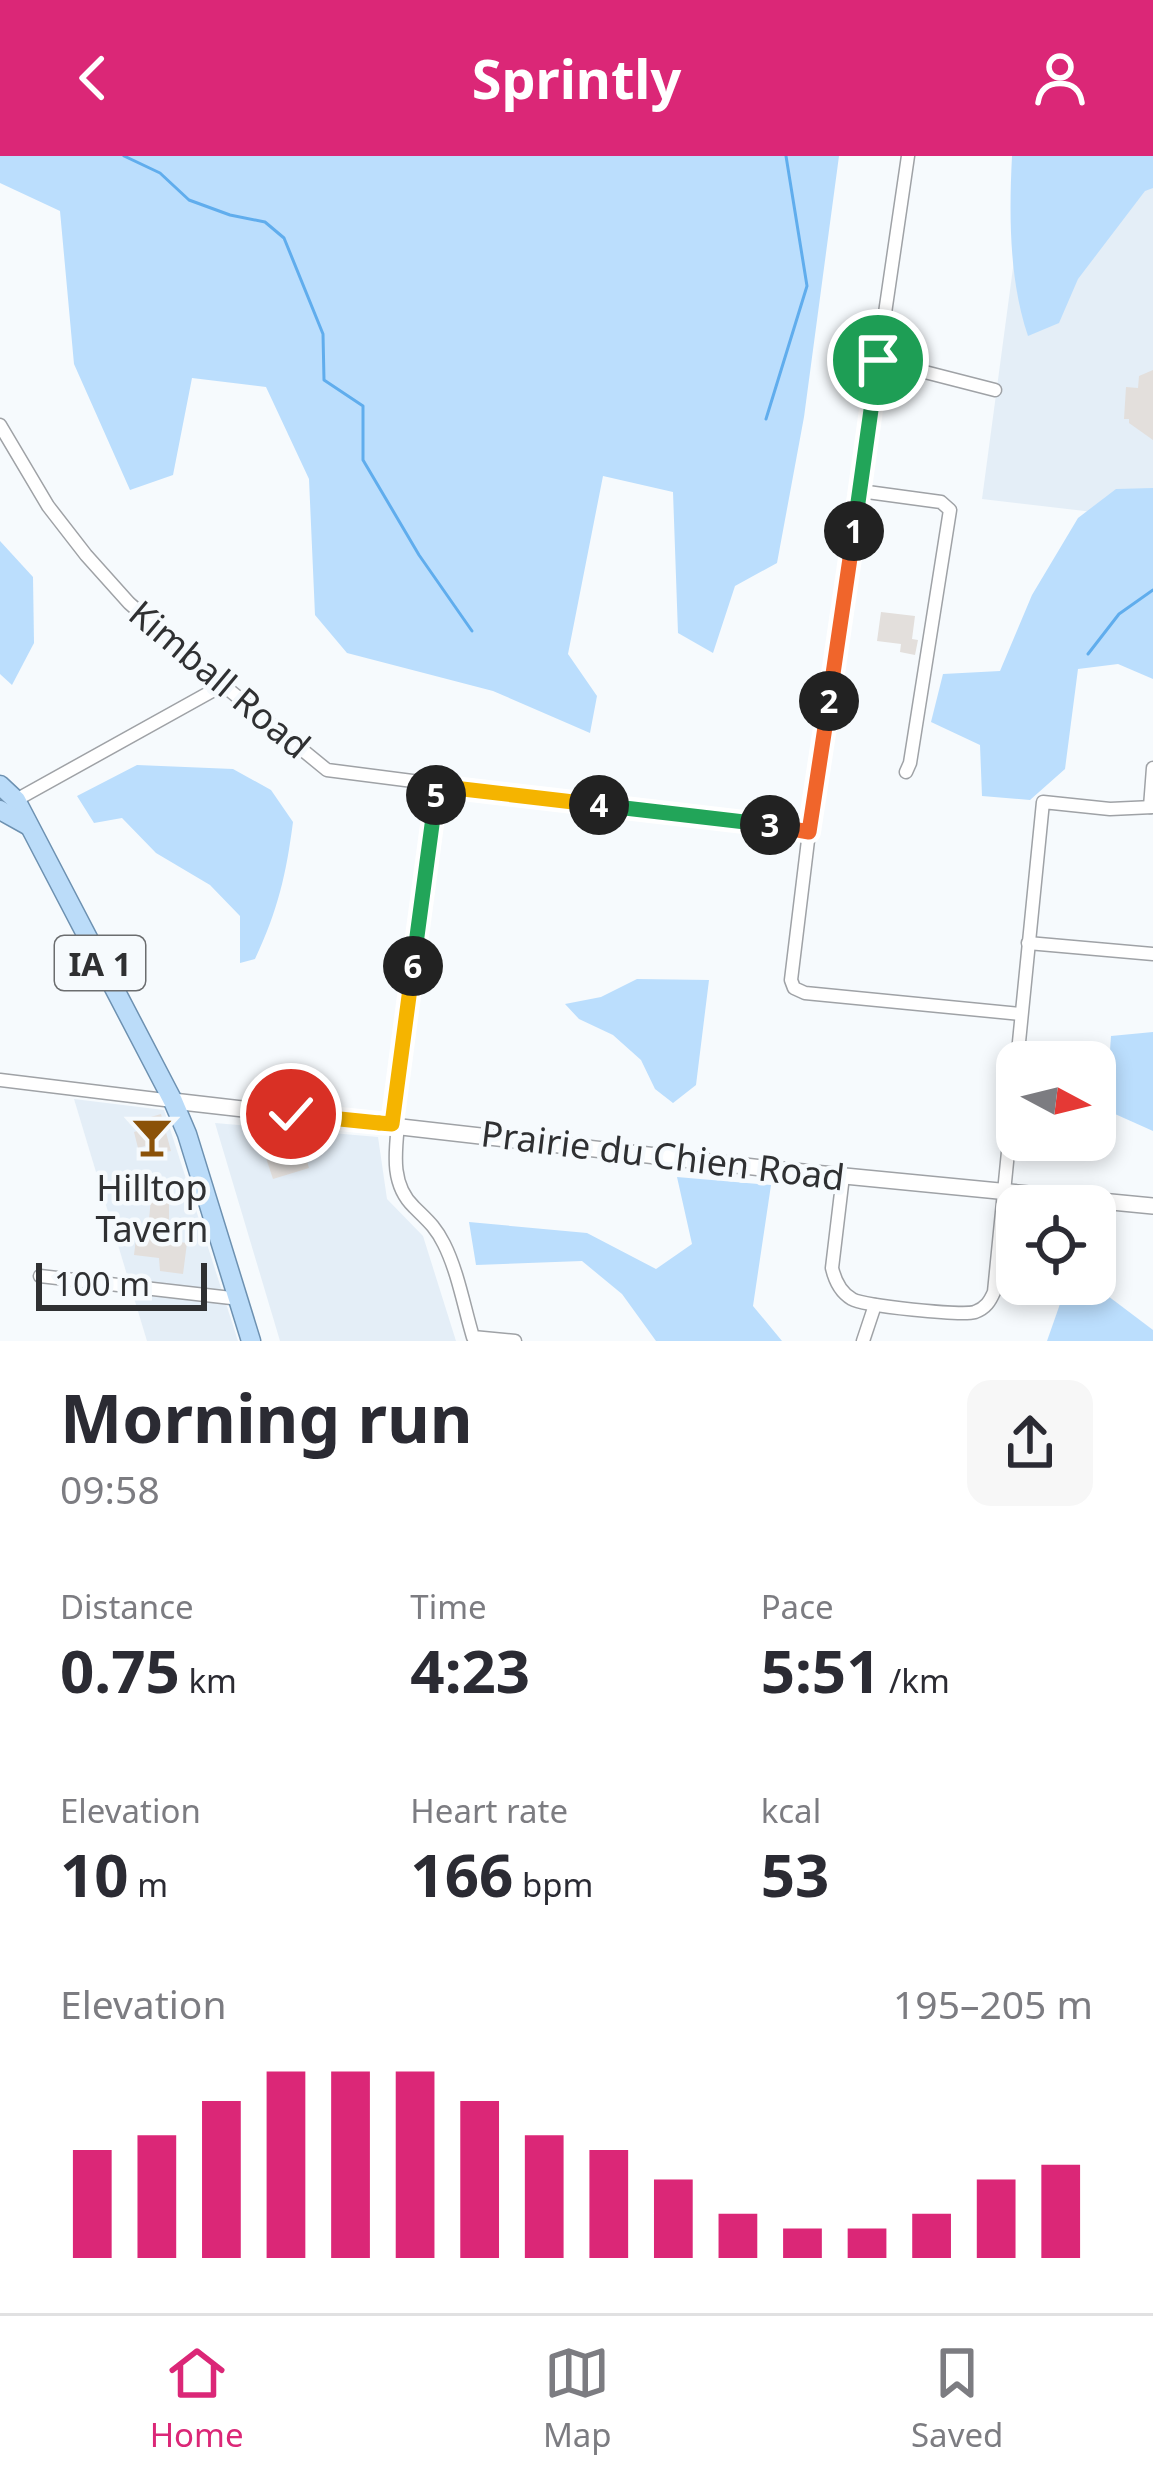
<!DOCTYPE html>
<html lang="en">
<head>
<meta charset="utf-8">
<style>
	:root { --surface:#fff; --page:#f7f7f7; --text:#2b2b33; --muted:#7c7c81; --line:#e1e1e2; --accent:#db2777 }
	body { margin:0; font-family:"Noto Sans",sans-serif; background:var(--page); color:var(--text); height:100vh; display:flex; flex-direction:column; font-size:45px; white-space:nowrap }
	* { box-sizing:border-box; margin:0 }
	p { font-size:39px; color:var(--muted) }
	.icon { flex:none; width:66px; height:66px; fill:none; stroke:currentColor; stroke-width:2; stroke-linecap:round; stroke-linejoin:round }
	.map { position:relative; height:1185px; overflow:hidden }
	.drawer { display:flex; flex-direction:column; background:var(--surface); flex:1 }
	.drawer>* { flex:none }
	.needle { width:78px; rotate:97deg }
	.controls { position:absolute; left:996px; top:885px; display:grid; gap:24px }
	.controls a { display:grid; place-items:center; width:120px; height:120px; border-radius:24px; background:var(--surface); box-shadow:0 6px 18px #0003; font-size:60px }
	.scale { position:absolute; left:36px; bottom:30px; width:171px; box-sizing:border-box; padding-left:12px; border:6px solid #2f3032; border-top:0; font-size:33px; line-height:42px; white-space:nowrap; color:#2f3032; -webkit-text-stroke:9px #f6fafd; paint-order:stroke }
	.pin { position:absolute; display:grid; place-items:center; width:102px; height:102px; color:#fff; margin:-51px; border:6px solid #fff; border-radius:50%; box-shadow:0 3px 12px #0007 }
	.km { position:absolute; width:60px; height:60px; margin:-30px; border-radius:50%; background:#222; color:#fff; font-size:33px; line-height:60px; text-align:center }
	.round { display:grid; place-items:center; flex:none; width:126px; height:126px; border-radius:24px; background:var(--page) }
	.overview { display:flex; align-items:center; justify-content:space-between; height:204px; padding:0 60px }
	h1 { font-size:66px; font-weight:700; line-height:90px }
	.stats { display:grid; grid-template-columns:repeat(3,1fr); gap:18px; height:204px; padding:12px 60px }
	.stats div { display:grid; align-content:center }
	.stats b { font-size:60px; font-weight:700 }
	.stats small { font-size:33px; font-weight:400 }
	.stats p { font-size:33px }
	.chart { height:336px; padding:24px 60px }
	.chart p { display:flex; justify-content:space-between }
	.chart svg { width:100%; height:216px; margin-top:12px; stroke:var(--accent); stroke-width:6 }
	header { display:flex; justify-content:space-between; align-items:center; height:156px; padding:0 60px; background:var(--accent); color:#fff; font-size:54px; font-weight:700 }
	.tab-bar { display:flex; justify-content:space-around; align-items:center; height:168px; border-top:3px solid var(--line); background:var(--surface); font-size:33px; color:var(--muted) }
	.tab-bar a { display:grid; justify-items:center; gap:6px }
	.tab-bar .selected { color:var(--accent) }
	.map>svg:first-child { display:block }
	.built { fill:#e4eef7 }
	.green { fill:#bbdefd }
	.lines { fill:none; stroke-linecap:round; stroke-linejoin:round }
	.stream { stroke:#60aded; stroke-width:3 }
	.building { fill:#e3dfdc }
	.minor-casing { stroke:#9fa2a6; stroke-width:15 }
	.tertiary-casing { stroke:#9fa2a6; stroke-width:18 }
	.primary-casing { stroke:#6d91b1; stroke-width:21 }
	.minor { stroke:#fff; stroke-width:12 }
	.tertiary { stroke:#fff; stroke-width:15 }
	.primary { stroke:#bbdcf9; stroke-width:18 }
	.split-1-casing { stroke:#fff; stroke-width:24 }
	.split-2-casing { stroke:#fff; stroke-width:24 }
	.split-3-casing { stroke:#fff; stroke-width:24 }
	.split-4-casing { stroke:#fff; stroke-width:24 }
	.split-5-casing { stroke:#fff; stroke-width:24 }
	.split-6-casing { stroke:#fff; stroke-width:24 }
	.split-7-casing { stroke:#fff; stroke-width:24 }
	.split-8-casing { stroke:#fff; stroke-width:24 }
	.split-1 { stroke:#22a559; stroke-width:15 }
	.split-2 { stroke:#f0652b; stroke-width:15 }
	.split-3 { stroke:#f0652b; stroke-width:15 }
	.split-4 { stroke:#22a559; stroke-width:15 }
	.split-5 { stroke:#f5b400; stroke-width:15 }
	.split-6 { stroke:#22a559; stroke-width:15 }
	.split-7 { stroke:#f5b400; stroke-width:15 }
	.split-8 { stroke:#f5b400; stroke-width:15 }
	.labels { text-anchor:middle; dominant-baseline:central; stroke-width:9; stroke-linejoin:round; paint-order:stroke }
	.shield { fill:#f6fafd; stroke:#6b6d6f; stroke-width:3 }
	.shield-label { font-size:33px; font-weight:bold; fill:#2f3032 }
	.street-label { font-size:36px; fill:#2f3032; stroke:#f6fafd }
	.poi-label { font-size:36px; fill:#2f3032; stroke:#f6fafd }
</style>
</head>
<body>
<header><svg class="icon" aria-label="back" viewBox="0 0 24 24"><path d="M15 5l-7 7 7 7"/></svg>Sprintly<svg class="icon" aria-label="person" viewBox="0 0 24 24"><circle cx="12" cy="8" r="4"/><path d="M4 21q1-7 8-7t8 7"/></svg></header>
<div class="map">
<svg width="1153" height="1185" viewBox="0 0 1153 1185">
	<rect width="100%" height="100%" fill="#f6fafd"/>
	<g class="built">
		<path d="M1028,0h125v363l-171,-20z"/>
		<path d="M74,943l90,11 74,231h-91z"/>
		<path d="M215,967l163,14 9,62 36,37 33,105h-176z"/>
	</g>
	<g class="green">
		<path d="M0,0h839l-35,261 -27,146 -42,23 -22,67 -35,-20 -5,-141 -70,-16 -35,178 29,42 -7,37 -97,-42 -146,-38 -32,-38 -6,-136 -43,-92 -74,-9 -19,97 -43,15 -56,-126 -14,-153 -60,-28z"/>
		<path d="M1012,0h141v32l-8,3 -67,88 -19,44 -31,13c-19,-56 -19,-121 -16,-180z"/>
		<path d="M1153,332v191l-35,-15 -40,5 -13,100 -35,31 -48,-4 -2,-51 -49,-23 12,-48 57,-3 32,-76 46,-77 38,-29z"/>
		<path d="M0,385l33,36 1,66 -22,42 -12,-11z"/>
		<path d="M137,609l96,4 38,21 22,32c-7,53 -15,88 -38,137l-15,4v-47l-30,-31 -54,-32 -34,-35 -28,5 -17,-27z"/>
		<path d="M637,823l72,1 -13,105 -23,18 -18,-14 -14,-29 -28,-25 -34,-16 -14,-15 36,-7z"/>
		<path d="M1153,876v99l-47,-21 5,-74z"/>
		<path d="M677,1021l94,8 -18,121 29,35h-126l-34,-47 -40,-33 -106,4 -7,-43 118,11 69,36 36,-25z"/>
		<path d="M1067,1128l37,9 49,37v11h-106z"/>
	</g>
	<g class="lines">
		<g class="stream">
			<path d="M124,0l36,17 29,27 41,15 35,7 19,16 39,96 1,46 39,26v54l56,95 53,76"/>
			<path d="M766,263l41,-133 -21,-130"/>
			<path d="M1088,498l31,-40 34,-24"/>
		</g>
	</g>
	<g class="building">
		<path d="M1153,214v70l-24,-17v-4h-5l2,-32 12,1 1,-12z"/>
		<path d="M881,456l34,4 -3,23 6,1 -3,15 -15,-3 1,-8 -24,-3z"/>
		<path d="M161,958l10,37 -20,4 -6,-9 -7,2 -4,-16 6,-2 -3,-9z"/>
		<path d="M303,991l6,21 -36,11 -7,-21z"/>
		<path d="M151,1043l18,2v22h-2l-2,17 22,3 -4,31 -23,-3 -1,-13 -25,-3 2,-17 11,1z"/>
	</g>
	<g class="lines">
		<g class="minor-casing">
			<g id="minor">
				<path d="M908,0l-99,676 -18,148 3,8 11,5 216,21"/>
				<path d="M878,204l117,30"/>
				<path d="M0,269l48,81 38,49 43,48 94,82 104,85 482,62"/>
				<path d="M860,335l81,11 9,8 -40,253 -4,9"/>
				<path d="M16,644l207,-115"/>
				<path d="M1150,651l3,-39"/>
				<path d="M1028,787l125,11"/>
				<path d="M0,924l173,21"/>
				<path d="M392,968l45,-338"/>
				<path d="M398,969c-3,29 -7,60 16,82 13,13 21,19 30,37 14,28 20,63 29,93l42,4"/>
				<path d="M843,1020l-11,92c3,13 8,24 20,31 11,7 110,17 123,13 11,-4 15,-11 19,-20l49,-490 67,7 43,-2"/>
				<path d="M40,1120l200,23"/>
				<path d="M863,1185l12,-36"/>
			</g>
		</g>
		<g class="tertiary-casing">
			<path id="tertiary" d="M173,945l589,67 391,38"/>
		</g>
		<g class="primary-casing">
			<g id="primary">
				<path d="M0,629l16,15 157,301 14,33 64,207"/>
				<path d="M0,654l27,15"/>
			</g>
		</g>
		<use href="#minor" class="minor"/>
		<use href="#tertiary" class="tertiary"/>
		<use href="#primary" class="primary"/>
	</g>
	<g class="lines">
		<g class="split-1-casing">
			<path id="split-1" d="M854,375l24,-171"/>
		</g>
		<g class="split-2-casing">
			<path id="split-2" d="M829,545l25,-170"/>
		</g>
		<g class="split-3-casing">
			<path id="split-3" d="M770,669l39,7 20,-131"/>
		</g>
		<g class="split-4-casing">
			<path id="split-4" d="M599,649l171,20"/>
		</g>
		<g class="split-5-casing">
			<path id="split-5" d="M436,639l1,-9 162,19"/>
		</g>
		<g class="split-6-casing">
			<path id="split-6" d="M413,810l23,-171"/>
		</g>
		<g class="split-7-casing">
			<path id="split-7" d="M379,967l13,1 21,-158"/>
		</g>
		<g class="split-8-casing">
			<path id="split-8" d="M291,958l88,9"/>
		</g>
		<use href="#split-1" class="split-1"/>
		<use href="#split-2" class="split-2"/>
		<use href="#split-3" class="split-3"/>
		<use href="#split-4" class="split-4"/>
		<use href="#split-5" class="split-5"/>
		<use href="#split-6" class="split-6"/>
		<use href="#split-7" class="split-7"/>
		<use href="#split-8" class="split-8"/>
	</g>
	<defs>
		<g id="bar-bare" transform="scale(3.24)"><path d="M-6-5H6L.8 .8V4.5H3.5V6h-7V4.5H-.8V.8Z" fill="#8b5208" stroke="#f6fafd" stroke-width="2.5" paint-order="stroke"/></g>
	</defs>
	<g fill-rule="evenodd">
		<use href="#bar-bare" x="152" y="981"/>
	</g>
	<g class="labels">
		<rect class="shield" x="55" y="780" width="90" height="54" rx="9"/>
		<g class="shield-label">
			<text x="100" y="807">IA 1</text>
		</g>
		<g class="street-label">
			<text transform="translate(220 523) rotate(40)">Kimball Road</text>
			<text transform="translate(663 999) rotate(7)">Prairie du Chien Road</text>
		</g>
		<g class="poi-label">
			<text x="152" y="1031">Hilltop<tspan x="152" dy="41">Tavern</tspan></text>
		</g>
	</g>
</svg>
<div class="controls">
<a><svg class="needle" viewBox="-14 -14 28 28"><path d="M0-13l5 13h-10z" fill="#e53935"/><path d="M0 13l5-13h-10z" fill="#7c7c81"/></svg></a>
<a><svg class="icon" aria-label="locate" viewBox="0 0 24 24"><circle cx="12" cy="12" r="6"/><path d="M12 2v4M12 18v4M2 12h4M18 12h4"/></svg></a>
</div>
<div class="scale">100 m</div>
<div class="pin" style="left:878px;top:204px;background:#1e9e55"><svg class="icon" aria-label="arrive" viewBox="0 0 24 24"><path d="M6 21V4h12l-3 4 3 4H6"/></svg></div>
<div class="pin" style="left:291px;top:958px;background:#d93025"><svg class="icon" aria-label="check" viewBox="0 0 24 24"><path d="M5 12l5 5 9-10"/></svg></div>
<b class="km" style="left:854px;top:375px">1</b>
<b class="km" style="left:829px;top:545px">2</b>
<b class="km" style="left:770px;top:669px">3</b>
<b class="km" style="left:599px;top:649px">4</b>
<b class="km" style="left:436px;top:639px">5</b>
<b class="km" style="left:413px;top:810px">6</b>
</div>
<section class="drawer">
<div class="overview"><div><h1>Morning run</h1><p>09:58</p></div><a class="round"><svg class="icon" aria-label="share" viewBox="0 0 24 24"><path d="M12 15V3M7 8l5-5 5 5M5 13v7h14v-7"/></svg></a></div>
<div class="stats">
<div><p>Distance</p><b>0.75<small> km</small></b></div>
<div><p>Time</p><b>4:23</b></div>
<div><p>Pace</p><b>5:51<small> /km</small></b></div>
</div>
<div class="stats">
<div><p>Elevation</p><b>10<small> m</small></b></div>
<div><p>Heart rate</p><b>166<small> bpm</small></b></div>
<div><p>kcal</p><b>53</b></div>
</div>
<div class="chart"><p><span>Elevation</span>195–205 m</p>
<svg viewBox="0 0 160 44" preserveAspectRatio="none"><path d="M5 44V22M15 44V19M25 44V12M35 44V6M45 44V6M55 44V6M65 44V12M75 44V19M85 44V22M95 44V28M105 44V35M115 44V38M125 44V38M135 44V35M145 44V28M155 44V25"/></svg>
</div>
</section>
<nav class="tab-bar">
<a class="selected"><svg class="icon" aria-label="home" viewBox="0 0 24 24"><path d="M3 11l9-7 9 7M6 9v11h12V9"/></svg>Home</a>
<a><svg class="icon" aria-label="map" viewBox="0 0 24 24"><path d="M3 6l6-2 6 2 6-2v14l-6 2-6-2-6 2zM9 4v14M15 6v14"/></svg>Map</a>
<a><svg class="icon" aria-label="saved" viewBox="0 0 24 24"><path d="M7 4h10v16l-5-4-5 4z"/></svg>Saved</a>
</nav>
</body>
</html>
